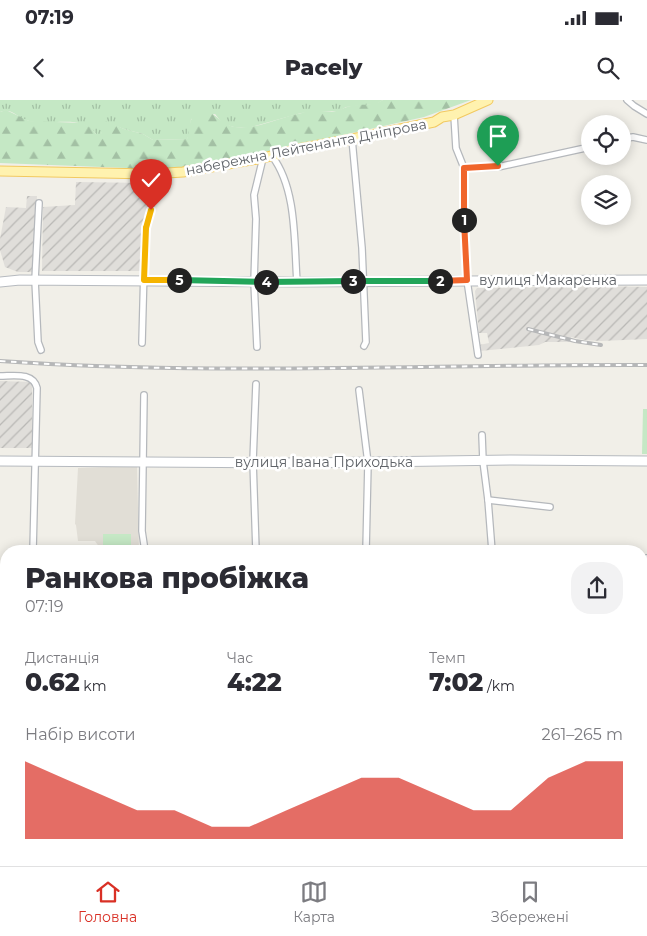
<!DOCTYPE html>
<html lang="uk">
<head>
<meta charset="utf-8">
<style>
	:root { --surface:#fff; --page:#f2f2f3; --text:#2b2b33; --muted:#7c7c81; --line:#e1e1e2; --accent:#d93025 }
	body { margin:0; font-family:Montserrat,sans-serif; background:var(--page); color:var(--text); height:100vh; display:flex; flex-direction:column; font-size:19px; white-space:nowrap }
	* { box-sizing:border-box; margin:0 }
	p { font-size:16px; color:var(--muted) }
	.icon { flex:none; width:28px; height:28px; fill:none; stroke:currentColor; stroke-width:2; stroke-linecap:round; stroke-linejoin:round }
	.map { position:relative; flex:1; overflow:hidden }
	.sheet { position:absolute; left:0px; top:445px; width:648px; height:321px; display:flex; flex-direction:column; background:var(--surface); border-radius:20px 20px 0 0; box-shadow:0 2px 12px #0003 }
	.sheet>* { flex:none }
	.controls { position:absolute; left:581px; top:15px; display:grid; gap:10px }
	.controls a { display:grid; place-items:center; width:50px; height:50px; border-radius:50%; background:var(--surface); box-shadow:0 2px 12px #0003; font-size:25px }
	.pin { position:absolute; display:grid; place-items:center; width:42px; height:42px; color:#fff; margin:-51px -21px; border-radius:50% 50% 50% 0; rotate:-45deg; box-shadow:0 0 5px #0007 }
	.pin .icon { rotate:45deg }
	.km { position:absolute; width:25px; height:25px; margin:-12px; border-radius:50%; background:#222; color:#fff; font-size:14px; line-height:25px; text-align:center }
	.round { display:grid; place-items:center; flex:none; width:52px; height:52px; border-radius:20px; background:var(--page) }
	.summary { display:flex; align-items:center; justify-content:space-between; height:85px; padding:0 25px }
	h1 { font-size:28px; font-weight:800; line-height:38px }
	.stats { display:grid; grid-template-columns:repeat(3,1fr); gap:8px; height:85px; padding:5px 25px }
	.stats div { display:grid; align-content:center }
	.stats b { font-size:25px; font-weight:800 }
	.stats small { font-size:14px; font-weight:400 }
	.stats p { font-size:14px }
	.chart { height:140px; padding:10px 25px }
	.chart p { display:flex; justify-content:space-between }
	.chart svg { width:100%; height:90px; margin-top:5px; fill:var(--accent); opacity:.7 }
	.status { display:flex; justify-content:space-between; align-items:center; height:35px; padding:0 25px; background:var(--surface); direction:ltr }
	.status svg { height:14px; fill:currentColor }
	header { display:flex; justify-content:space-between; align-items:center; height:65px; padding:0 25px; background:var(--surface); font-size:22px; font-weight:800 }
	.tabs { display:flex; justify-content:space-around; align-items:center; height:70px; border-top:1px solid var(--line); background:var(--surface); font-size:14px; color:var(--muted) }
	.tabs a { display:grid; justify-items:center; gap:2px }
	.tabs .current { color:var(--accent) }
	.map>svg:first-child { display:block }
	.industrial { fill:url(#industrial-furrows) }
	.education { fill:#e1ded6 }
	.grass { fill:url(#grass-tufts) }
	.forest { fill:url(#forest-firs) }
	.park { fill:url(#park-crowns) }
	.pitch { fill:#c5e8c5 }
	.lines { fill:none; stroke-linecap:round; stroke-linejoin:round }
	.minor-casing { stroke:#b5b8bc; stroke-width:8 }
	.secondary-casing { stroke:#b6babf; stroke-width:11 }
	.primary-casing { stroke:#f2c960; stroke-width:11 }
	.trunk-casing { stroke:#f9ab00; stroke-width:12 }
	.minor { stroke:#fff; stroke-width:5.5 }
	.secondary { stroke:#fff; stroke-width:9 }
	.primary { stroke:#fff2af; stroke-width:9 }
	.trunk { stroke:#feeaa1; stroke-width:10 }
	.rail-casing { stroke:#b6b7b8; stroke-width:4 }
	.rail { stroke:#fff; stroke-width:2; stroke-dasharray:5.5; stroke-linecap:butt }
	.split-1-casing { stroke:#fff; stroke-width:10 }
	.split-2-casing { stroke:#fff; stroke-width:10 }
	.split-3-casing { stroke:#fff; stroke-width:10 }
	.split-4-casing { stroke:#fff; stroke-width:10 }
	.split-5-casing { stroke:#fff; stroke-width:10 }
	.split-6-casing { stroke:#fff; stroke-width:10 }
	.split-7-casing { stroke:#fff; stroke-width:10 }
	.split-1 { stroke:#f0652b; stroke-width:6 }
	.split-2 { stroke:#f0652b; stroke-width:6 }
	.split-3 { stroke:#22a559; stroke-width:6 }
	.split-4 { stroke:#22a559; stroke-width:6 }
	.split-5 { stroke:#22a559; stroke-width:6 }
	.split-6 { stroke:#f5b400; stroke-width:6 }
	.split-7 { stroke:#f5b400; stroke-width:6 }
	.labels { text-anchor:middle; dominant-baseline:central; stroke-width:5; stroke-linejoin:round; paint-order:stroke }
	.street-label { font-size:14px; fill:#5f6368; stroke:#fff }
</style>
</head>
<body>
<div class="status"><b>07:19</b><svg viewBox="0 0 49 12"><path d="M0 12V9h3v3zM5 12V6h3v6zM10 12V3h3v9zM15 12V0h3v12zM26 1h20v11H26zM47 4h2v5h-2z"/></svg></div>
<header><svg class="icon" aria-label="back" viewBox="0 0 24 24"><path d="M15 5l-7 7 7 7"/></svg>Pacely<svg class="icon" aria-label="search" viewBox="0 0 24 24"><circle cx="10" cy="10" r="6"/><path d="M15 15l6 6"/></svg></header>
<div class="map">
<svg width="647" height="766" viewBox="0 0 647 766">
	<defs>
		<pattern id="industrial-furrows" width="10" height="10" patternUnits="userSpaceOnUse" patternTransform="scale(1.25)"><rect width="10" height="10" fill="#e0deda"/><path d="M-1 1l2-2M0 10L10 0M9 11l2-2" fill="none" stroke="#b9b8b5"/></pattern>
		<pattern id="grass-tufts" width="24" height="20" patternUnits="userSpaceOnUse" patternTransform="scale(1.25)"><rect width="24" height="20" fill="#c5e8c5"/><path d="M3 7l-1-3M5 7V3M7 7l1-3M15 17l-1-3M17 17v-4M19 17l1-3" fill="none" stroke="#a3c0a4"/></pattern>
		<pattern id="forest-firs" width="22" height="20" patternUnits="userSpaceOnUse" patternTransform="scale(1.25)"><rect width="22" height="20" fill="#c5e8c5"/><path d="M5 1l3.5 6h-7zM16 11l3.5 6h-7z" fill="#a3c0a4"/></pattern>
		<pattern id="park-crowns" width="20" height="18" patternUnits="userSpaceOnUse" patternTransform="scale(1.25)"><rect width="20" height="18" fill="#c5e8c5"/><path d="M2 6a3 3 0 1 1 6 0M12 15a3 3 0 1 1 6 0" fill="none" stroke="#a3c0a4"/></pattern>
	</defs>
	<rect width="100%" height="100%" fill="#f1efe8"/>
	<g class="industrial">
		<path d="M76,82l71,1 1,22 -4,15 -2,51h-100l1,-64 32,-2z"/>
		<path d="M27,96h10l-5,76h-14l-13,-5 -5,-17v-11l6,-32 20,1z"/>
		<path d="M598,186l49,1v52l-46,2 -16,-1 -14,-3 -2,5h-24l-6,3 -59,6 -1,-6 10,-2 -2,-10h-8l-4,-42 2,-3z"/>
		<path d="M0,281l32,1v66h-32z"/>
	</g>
	<g class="education">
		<path d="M137,366l2,85h-37l-7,-10h-17l-2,-16 -1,-1 3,-56z"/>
		<path d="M641,561h6v205h-48l-4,-6h46z"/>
	</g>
	<g class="grass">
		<path d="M0,0h383l-7,4 -21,2 -9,1 -7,4 -38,2 -53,15 -14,-1 -11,-3 -8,-10 -24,5 -1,14 -3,6 -34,1 -10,-6 -19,-5 -18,-7 -5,12h-5c-16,-21 -45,-7 -67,-13 -11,-2 -17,-14 -29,-9z"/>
		<path d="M643,309h4v45h-5z"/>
		<path d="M0,657l6,11v39l-2,3 2,9v41h57l4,6h-67z"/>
	</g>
	<g class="forest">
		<path d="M383,0h88l-47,17 -202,45 -44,8 -178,-7v-51l6,-2 23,11 53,2 8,4 6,7h5l1,-6 4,-7 18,8 19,5 10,6 34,-1c4,-9 0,-26 15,-27 13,-2 18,13 33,15 22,3 45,-10 67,-14 10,-3 20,-1 30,-1 6,-1 9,-3 15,-5 13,-4 23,0 36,-7z"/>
		<path d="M0,558h6v110l-6,-11z"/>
		<path d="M63,760h372l3,3h4l2,3h-377z"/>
	</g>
	<path class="park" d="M0,720l6,5v35h44l8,6h-58z"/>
	<path class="pitch" d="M131,434v15h-28v-15z"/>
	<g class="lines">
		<g class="minor-casing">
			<g id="minor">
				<path d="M627,0l7,6 13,8"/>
				<path d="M454,15l2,33 8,20 -1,40 4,72 11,75"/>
				<path d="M352,39l10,109 4,94 -2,4"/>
				<path d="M622,39l11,-2 14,3"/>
				<path d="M272,56c25,33 22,86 25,126"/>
				<path d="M464,68l34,-1 92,-20"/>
				<path d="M39,103l-4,77 3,62 3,8"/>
				<path d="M142,243l3,-112 6,-21v-36"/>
				<path d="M257,247l-3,-65 2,-63 -2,-24 9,-37"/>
				<path d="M0,276c14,0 33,-4 37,12l-4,163"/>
				<path d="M359,290l9,73 -2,88"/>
				<path d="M144,295l-2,136 3,20"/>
				<path d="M482,335l1,26 5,39 4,51"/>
				<path d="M488,400l62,7"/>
				<path d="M256,451l-3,-90 3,-77"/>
				<path d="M641,459l6,-1"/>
				<path d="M641,552h6"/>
			</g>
		</g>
		<g class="secondary-casing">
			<g id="secondary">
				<path d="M0,182l20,-2 277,2 350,-2"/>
				<path d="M0,361l304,2 208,-3 135,1"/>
			</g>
		</g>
		<g class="primary-casing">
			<path id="primary" d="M0,71l151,3 32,-2 80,-14 35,-9 54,-10 82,-17 8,-5 12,-2 34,-15"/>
		</g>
		<g class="trunk-casing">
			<g id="trunk">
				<path d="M0,509l6,2"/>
				<path d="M479,760l6,6"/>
			</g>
		</g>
		<use href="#minor" class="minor"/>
		<use href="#secondary" class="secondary"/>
		<use href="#primary" class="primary"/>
		<use href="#trunk" class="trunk"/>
		<g class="rail-casing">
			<g id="rail">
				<path d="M528,229l47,12 26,4"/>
				<path d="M0,261c215,15 432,3 647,4"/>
			</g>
		</g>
		<use href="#rail" class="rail"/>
	</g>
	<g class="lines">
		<g class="split-1-casing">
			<path id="split-1" d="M464,120v-52l34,-2"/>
		</g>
		<g class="split-2-casing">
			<path id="split-2" d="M440,181l27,-1 -3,-60"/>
		</g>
		<g class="split-3-casing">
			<path id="split-3" d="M353,181h87"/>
		</g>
		<g class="split-4-casing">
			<path id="split-4" d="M266,182l87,-1"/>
		</g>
		<g class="split-5-casing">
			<path id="split-5" d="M179,180l87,2"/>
		</g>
		<g class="split-6-casing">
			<path id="split-6" d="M146,128l-2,52h35"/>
		</g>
		<g class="split-7-casing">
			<path id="split-7" d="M146,128l5,-18"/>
		</g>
		<use href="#split-1" class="split-1"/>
		<use href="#split-2" class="split-2"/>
		<use href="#split-3" class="split-3"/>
		<use href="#split-4" class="split-4"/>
		<use href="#split-5" class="split-5"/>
		<use href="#split-6" class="split-6"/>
		<use href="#split-7" class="split-7"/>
	</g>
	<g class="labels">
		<g class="street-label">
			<text transform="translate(306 47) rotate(-11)">набережна Лейтенанта Дніпрова</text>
			<text x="548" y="180">вулиця Макаренка</text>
			<text x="324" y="362">вулиця Івана Приходька</text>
		</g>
	</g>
</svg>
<div class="controls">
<a><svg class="icon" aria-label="locate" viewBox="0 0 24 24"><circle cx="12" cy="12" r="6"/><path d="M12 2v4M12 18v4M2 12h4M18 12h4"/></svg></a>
<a><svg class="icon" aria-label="layers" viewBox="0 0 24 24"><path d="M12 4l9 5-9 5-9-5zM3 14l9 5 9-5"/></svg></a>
</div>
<div class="pin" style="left:498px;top:66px;background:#1e9e55"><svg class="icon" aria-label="arrive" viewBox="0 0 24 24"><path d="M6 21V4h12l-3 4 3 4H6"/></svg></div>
<div class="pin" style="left:151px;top:110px;background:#d93025"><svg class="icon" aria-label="check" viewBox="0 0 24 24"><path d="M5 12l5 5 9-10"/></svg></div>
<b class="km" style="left:464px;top:120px">1</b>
<b class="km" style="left:440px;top:181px">2</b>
<b class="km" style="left:353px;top:181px">3</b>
<b class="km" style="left:266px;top:182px">4</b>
<b class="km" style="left:179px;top:180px">5</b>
<section class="sheet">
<div class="summary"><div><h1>Ранкова пробіжка</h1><p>07:19</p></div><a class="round"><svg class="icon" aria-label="share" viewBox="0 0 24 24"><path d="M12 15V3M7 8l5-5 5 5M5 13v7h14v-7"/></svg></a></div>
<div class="stats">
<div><p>Дистанція</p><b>0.62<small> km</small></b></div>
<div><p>Час</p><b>4:22</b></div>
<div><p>Темп</p><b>7:02<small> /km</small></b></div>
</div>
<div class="chart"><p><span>Набір висоти</span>261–265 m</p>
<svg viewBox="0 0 160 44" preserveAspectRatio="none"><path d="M0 44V6L10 14L20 22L30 30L40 30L50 38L60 38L70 30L80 22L90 14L100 14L110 22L120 30L130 30L140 14L150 6L160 6V44z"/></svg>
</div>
</section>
</div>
<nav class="tabs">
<a class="current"><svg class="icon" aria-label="home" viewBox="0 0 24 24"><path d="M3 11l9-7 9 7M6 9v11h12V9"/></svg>Головна</a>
<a><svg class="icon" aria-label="map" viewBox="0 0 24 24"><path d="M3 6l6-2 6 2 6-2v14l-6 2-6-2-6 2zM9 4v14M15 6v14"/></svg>Карта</a>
<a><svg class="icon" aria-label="saved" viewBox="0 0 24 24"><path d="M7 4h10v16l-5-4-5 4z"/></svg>Збережені</a>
</nav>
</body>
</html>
